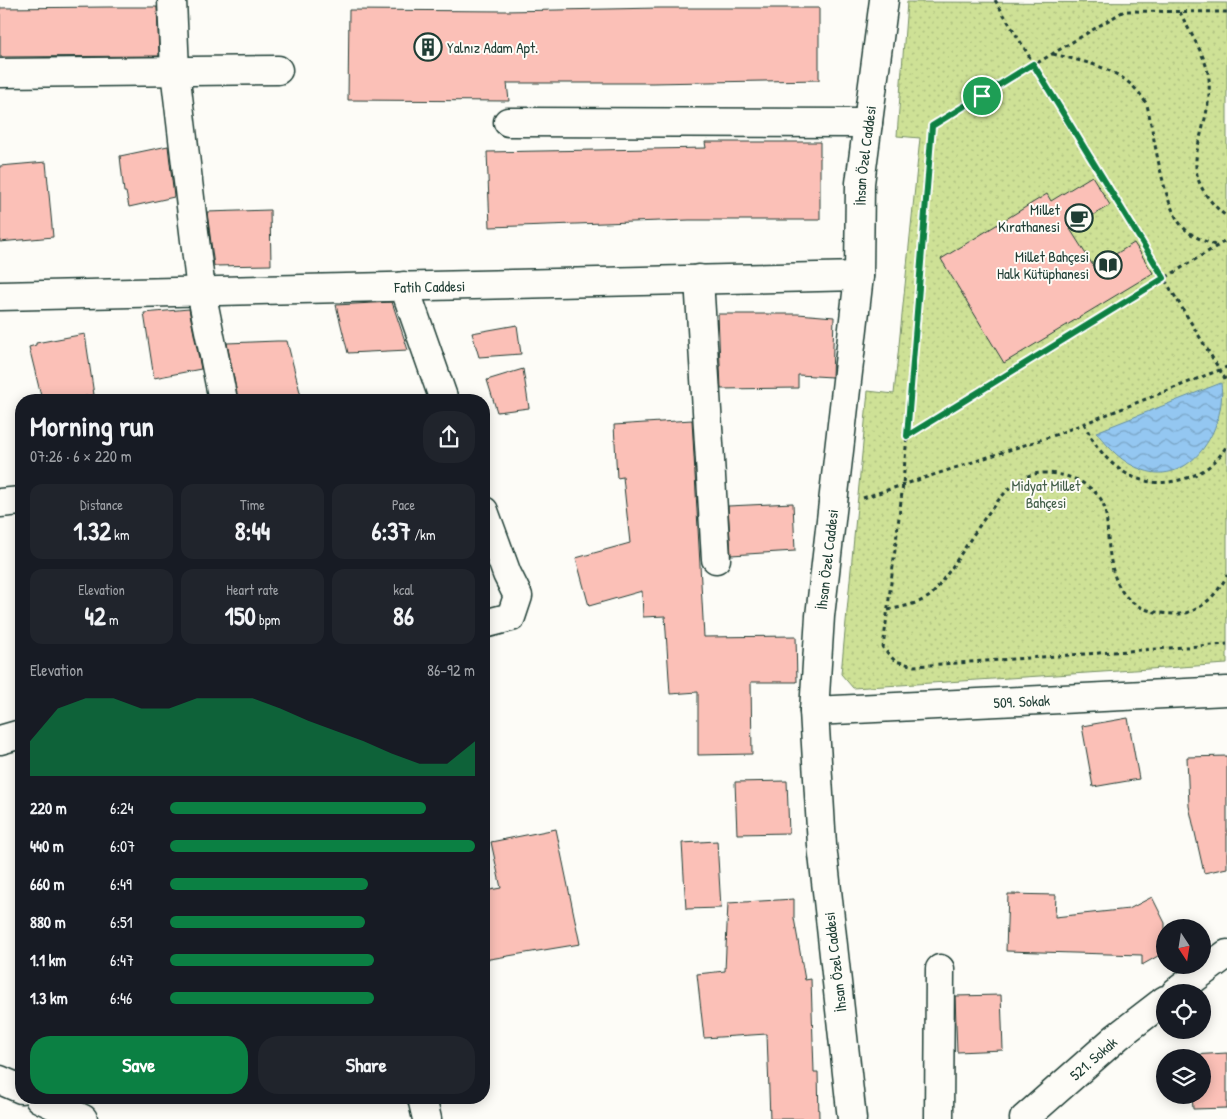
<!DOCTYPE html>
<html lang="en">
<head>
<meta charset="utf-8">
<style>
	:root { --surface:#171b24; --page:#20242c; --text:#f1f3f6; --muted:#9ea1a6; --accent:#0b8043 }
	body { margin:0; font-family:"Patrick Hand",sans-serif; background:var(--page); color:var(--text); height:100vh; display:flex; flex-direction:column; font-size:19px; white-space:nowrap }
	* { box-sizing:border-box; margin:0 }
	p { font-size:16px; color:var(--muted) }
	.icon { flex:none; width:28px; height:28px; fill:none; stroke:currentColor; stroke-width:2; stroke-linecap:round; stroke-linejoin:round }
	.map { position:relative; flex:1; overflow:hidden }
	.sheet { position:absolute; left:15px; top:394px; width:475px; height:710px; display:flex; flex-direction:column; background:var(--surface); border-radius:20px; box-shadow:0 2px 12px #0003 }
	.sheet>* { flex:none }
	.needle { width:32px; rotate:168deg }
	.controls { position:absolute; left:1156px; top:919px; display:grid; gap:10px }
	.controls a { display:grid; place-items:center; width:55px; height:55px; border-radius:50%; background:var(--surface); box-shadow:0 2px 12px #0003; font-size:25px }
	.pin { position:absolute; display:grid; place-items:center; width:42px; height:42px; color:#fff; margin:-21px; border:2px solid #fff; border-radius:50%; box-shadow:0 1px 5px #0007 }
	.round { display:grid; place-items:center; flex:none; width:52px; height:52px; border-radius:20px; background:var(--page) }
	.summary { display:flex; align-items:center; justify-content:space-between; height:85px; padding:0 15px }
	h1 { font-size:28px; font-weight:700; line-height:38px }
	.figures { display:grid; grid-template-columns:repeat(3,1fr); gap:8px; height:85px; padding:5px 15px }
	.figures div { display:grid; align-content:center; border-radius:12px; background:var(--page); text-align:center }
	.figures b { font-size:25px; font-weight:700 }
	.figures small { font-size:14px; font-weight:400 }
	.figures p { font-size:14px }
	.chart { height:140px; padding:10px 15px }
	.chart p { display:flex; justify-content:space-between }
	.chart svg { width:100%; height:90px; margin-top:5px; fill:var(--accent); opacity:.7 }
	.cta { display:flex; gap:10px; margin-top:auto; padding:10px 15px }
	.cta a { flex:1; height:58px; border-radius:20px; background:var(--accent); color:#fff; font-size:20px; font-weight:700; line-height:58px; text-align:center }
	.cta a+a { background:var(--page); color:var(--text) }
	ul { padding:0 15px; list-style:none; font-size:16px }
	li { display:grid; grid-template-columns:80px 60px 1fr; align-items:center; height:38px }
	li i { height:12px; border-radius:6px; background:var(--accent) }
	.map>svg:first-child { display:block }
	.park { fill:url(#park-dots); stroke:#768f65 }
	.water { fill:url(#water-waves); stroke:#6590a5 }
	.building { fill:#fbc0b7; stroke:#1f3d34 }
	.lines { fill:none; stroke-linecap:round; stroke-linejoin:round }
	.minor-casing { stroke:#1f3d34; stroke-width:31 }
	.path { stroke:#1f3d34; stroke-width:3; stroke-dasharray:4 4; stroke-linecap:butt }
	.minor { stroke:#fdfcf7; stroke-width:28 }
	.route-casing { stroke:#fff; stroke-width:10 }
	.route { stroke:#0b8043; stroke-width:6 }
	.labels { text-anchor:middle; dominant-baseline:central; stroke-width:4; stroke-linejoin:round; paint-order:stroke }
	.poi-label { font-size:15px; fill:#1f3d34; stroke:#fdfcf7; text-anchor:end }
	.street-label { font-size:15px; fill:#1f3d34; stroke:#fdfcf7 }
	.park-label { font-size:15px; fill:#425e48; stroke:#fdfcf7 }
</style>
</head>
<body>
<div class="map">
<svg width="1227" height="1119" viewBox="0 0 1227 1119">
	<defs>
		<pattern id="park-dots" width="8" height="8" patternUnits="userSpaceOnUse" patternTransform="scale(1.25)"><rect width="8" height="8" fill="#cee196"/><path d="M2 2h.1M6 6h.1" fill="none" stroke="#b0c282" stroke-width="1.8" stroke-linecap="round"/></pattern>
		<pattern id="water-waves" width="16" height="10" patternUnits="userSpaceOnUse" patternTransform="scale(1.25)"><rect width="16" height="10" fill="#94c7f1"/><path d="M0 5q4-4 8 0t8 0" fill="none" stroke="#78a3c4"/></pattern>
	</defs>
	<rect width="100%" height="100%" fill="#fdfcf7"/>
	<filter id="ink" filterUnits="userSpaceOnUse"><feTurbulence type="fractalNoise" baseFrequency=".02" numOctaves="2"/><feDisplacementMap in="SourceGraphic" scale="10" xChannelSelector="R" yChannelSelector="G"/><feConvolveMatrix kernelMatrix="1 2 1 2 8 2 1 2 1" color-interpolation-filters="sRGB"/></filter>
	<g filter="url(#ink)">
		<path class="park" d="M907,2l320,1v661l-374,24 -12,-14 27,-283 26,3 26,-256 -23,-2z"/>
		<path class="water" d="M1221,383c6,47 -32,104 -78,87 -21,-7 -33,-21 -47,-38z"/>
		<g class="building">
			<path d="M109,7h48l2,49 -159,1v-49z"/>
			<path d="M659,8h160v72l-167,3h-145l2,18 -161,-1 1,-90 157,1z"/>
			<path d="M705,142h115v78h-131l-199,7 -3,-75 219,-4z"/>
			<path d="M168,146l6,51 -45,10 -3,-15h-2l-4,-36z"/>
			<path d="M46,162l7,75 -53,5v-76z"/>
			<path d="M1092,176l18,29 -40,24 24,38 40,-24 19,30 -149,90 -63,-104 106,-65 4,7z"/>
			<path d="M270,210l1,55 -57,1 -7,-54z"/>
			<path d="M392,302l16,48 -60,3 -12,-48z"/>
			<path d="M189,309l12,60 -47,9 -10,-65z"/>
			<path d="M718,314h80l36,3 -2,60 -34,-2v13l-77,1z"/>
			<path d="M517,325l4,29 -42,3 -7,-24z"/>
			<path d="M85,334l9,61 -33,5h-19l-13,-53 7,-2v-2z"/>
			<path d="M277,341h10l15,59h-64l-11,-57z"/>
			<path d="M523,369l6,39 -32,4 -10,-32z"/>
			<path d="M692,420l12,217 92,-1 1,46h-46l1,72 -54,1v-63l-28,2 -5,-78 -22,1 -1,-26 -53,15 -13,-48 54,-15 -7,-66 -6,1 -3,-53z"/>
			<path d="M793,503l2,48 -64,4 -3,-49z"/>
			<path d="M1128,718l11,61 -46,8 -11,-61z"/>
			<path d="M1227,756v112l-23,5 -15,-67 -2,-49z"/>
			<path d="M787,781l2,52 -52,1 -2,-52z"/>
			<path d="M556,829l24,115 -96,16v-69l17,-3 -10,-46z"/>
			<path d="M717,841l4,67 -35,1 -4,-66z"/>
			<path d="M1008,894l48,1 -1,22 74,-8 23,-12 13,26v29l-23,13v-10l-136,-4z"/>
			<path d="M794,899v19l11,62 6,-1 3,93h4l1,47h-49l-3,-85 -63,4 -7,-64 28,-3 3,-68z"/>
			<path d="M1001,995l2,55 -46,2 -2,-56z"/>
			<path d="M1227,1053v55l-34,1 -1,-14h10v-37h-11v-3z"/>
		</g>
		<g class="lines">
			<g class="minor-casing">
				<g id="minor">
					<path d="M172,0l3,71 26,220 22,109"/>
					<path d="M0,73l278,-3"/>
					<path d="M508,122l360,1"/>
					<path d="M699,279l17,280"/>
					<path d="M404,286l40,114"/>
					<path id="s1" d="M0,296l859,-20"/>
					<path d="M0,503l21,-2"/>
					<path d="M484,511l23,63 11,22 -7,21 -27,7"/>
					<path id="s2" d="M814,711l413,-20"/>
					<path d="M0,740l21,-6"/>
					<path d="M1176,992l51,-38"/>
					<path d="M0,1080l21,9"/>
					<path d="M39,1098l44,21"/>
					<path d="M422,1098l5,21"/>
					<path id="s3" d="M852,1119l-30,-274 -8,-134 6,-95 39,-340 1,-93 24,-183"/>
					<path d="M939,1119l1,-150"/>
					<path id="s4" d="M1024,1119l93,-82 48,-37"/>
				</g>
			</g>
			<g class="path">
				<path d="M995,0l232,382"/>
				<path d="M1180,12c9,20 27,45 29,67 4,59 -42,88 18,138"/>
				<path d="M1227,12l-103,-1 -192,115 -29,358 -20,164 12,13 19,5 313,-22"/>
				<path d="M1053,54c36,9 75,15 94,51 7,29 16,102 36,122 9,10 22,14 34,19"/>
				<path d="M1084,423c18,41 53,70 99,56 19,-5 34,-16 44,-34"/>
				<path d="M907,436l320,-196"/>
				<path d="M863,498l192,-63 172,-68"/>
				<path d="M888,610c13,-3 32,-6 43,-15 5,-4 9,-12 14,-18 20,-26 53,-90 83,-101 11,-5 29,-3 41,1 11,3 27,13 33,24 5,10 5,26 6,37 4,48 15,75 68,76 22,1 43,-21 51,-39"/>
			</g>
			<use href="#minor" class="minor"/>
		</g>
	</g>
	<g class="lines" filter="url(#ink)">
		<g class="route-casing">
			<path id="route" d="M1033,64l131,214 -257,158 25,-310z"/>
		</g>
		<use href="#route" class="route"/>
	</g>
	<defs>
		<g id="building-ring" transform="scale(1.4375)"><circle r="9.5" fill="#fdfcf7" stroke="#1f3d34" stroke-width="1.5"/><path d="M-4-6H4V6H1V3H-1V6H-4ZM-2.5-4.3h1.7v1.8h-1.7ZM.8-4.3h1.7v1.8H.8ZM-2.5-1h1.7V.8h-1.7ZM.8-1h1.7V.8H.8Z" fill="#1f3d34"/></g>
		<g id="cafe-ring" transform="scale(1.4375)"><circle r="9.5" fill="#fdfcf7" stroke="#1f3d34" stroke-width="1.5"/><path d="M-5.5-4.5H6V0H3Q3 3.5 0 3.5H-2.5Q-5.5 3.5-5.5 0ZM3-3.2v2h1.7v-2ZM-6 4.5H4V6H-6Z" fill="#1f3d34"/></g>
		<g id="library-ring" transform="scale(1.4375)"><circle r="9.5" fill="#fdfcf7" stroke="#1f3d34" stroke-width="1.5"/><path d="M-6-4Q-3-5.5-.7-3.5V5Q-3 3-6 4ZM6-4Q3-5.5 .7-3.5V5Q3 3 6 4Z" fill="#1f3d34"/></g>
	</defs>
	<g fill-rule="evenodd">
		<use href="#building-ring" x="428" y="47"/>
		<use href="#cafe-ring" x="1079" y="218"/>
		<use href="#library-ring" x="1108" y="265"/>
	</g>
	<g class="labels">
		<g class="poi-label">
			<text x="447" y="47" text-anchor="start">Yalnız Adam Apt.</text>
			<text x="1060" y="209">Millet<tspan x="1060" dy="17">Kırathanesi</tspan></text>
			<text x="1089" y="256">Millet Bahçesi<tspan x="1089" dy="17">Halk Kütüphanesi</tspan></text>
		</g>
		<g class="street-label">
			<text stroke="none"><textPath href="#s3" startOffset="968">İhsan Özel Caddesi</textPath></text>
			<text stroke="none"><textPath href="#s1" startOffset="430">Fatih Caddesi</textPath></text>
			<text stroke="none"><textPath href="#s3" startOffset="562">İhsan Özel Caddesi</textPath></text>
			<text stroke="none"><textPath href="#s2" startOffset="208">509. Sokak</textPath></text>
			<text transform="translate(835 962) rotate(-97)">İhsan Özel Caddesi</text>
			<text stroke="none"><textPath href="#s4" startOffset="92">521. Sokak</textPath></text>
		</g>
		<g class="park-label">
			<text x="1046" y="485">Midyat Millet<tspan x="1046" dy="17">Bahçesi</tspan></text>
		</g>
	</g>
</svg>
<div class="controls">
<a><svg class="needle" viewBox="-14 -14 28 28"><path d="M0-13l5 13h-10z" fill="#e53935"/><path d="M0 13l5-13h-10z" fill="#9ea1a6"/></svg></a>
<a><svg class="icon" aria-label="locate" viewBox="0 0 24 24"><circle cx="12" cy="12" r="6"/><path d="M12 2v4M12 18v4M2 12h4M18 12h4"/></svg></a>
<a><svg class="icon" aria-label="layers" viewBox="0 0 24 24"><path d="M12 4l9 5-9 5-9-5zM3 14l9 5 9-5"/></svg></a>
</div>
<div class="pin" style="left:982px;top:96px;background:#1e9e55"><svg class="icon" aria-label="arrive" viewBox="0 0 24 24"><path d="M6 21V4h12l-3 4 3 4H6"/></svg></div>
<section class="sheet">
<div class="summary"><div><h1>Morning run</h1><p>07:26 · 6 × 220 m</p></div><a class="round"><svg class="icon" aria-label="share" viewBox="0 0 24 24"><path d="M12 15V3M7 8l5-5 5 5M5 13v7h14v-7"/></svg></a></div>
<div class="figures">
<div><p>Distance</p><b>1.32<small> km</small></b></div>
<div><p>Time</p><b>8:44</b></div>
<div><p>Pace</p><b>6:37<small> /km</small></b></div>
</div>
<div class="figures">
<div><p>Elevation</p><b>42<small> m</small></b></div>
<div><p>Heart rate</p><b>150<small> bpm</small></b></div>
<div><p>kcal</p><b>86</b></div>
</div>
<div class="chart"><p><span>Elevation</span>86–92 m</p>
<svg viewBox="0 0 160 44" preserveAspectRatio="none"><path d="M0 44V27L10 11L20 6L30 6L40 11L50 11L60 6L70 6L80 6L90 11L100 17L110 22L120 27L130 33L140 38L150 38L160 27V44z"/></svg>
</div>
<ul>
<li><b>220 m</b>6:24<i style="width:84%"></i></li>
<li><b>440 m</b>6:07<i style="width:100%"></i></li>
<li><b>660 m</b>6:49<i style="width:65%"></i></li>
<li><b>880 m</b>6:51<i style="width:64%"></i></li>
<li><b>1.1 km</b>6:47<i style="width:67%"></i></li>
<li><b>1.3 km</b>6:46<i style="width:67%"></i></li>
</ul>
<div class="cta"><a>Save</a><a>Share</a></div>
</section>
</div>
</body>
</html>
